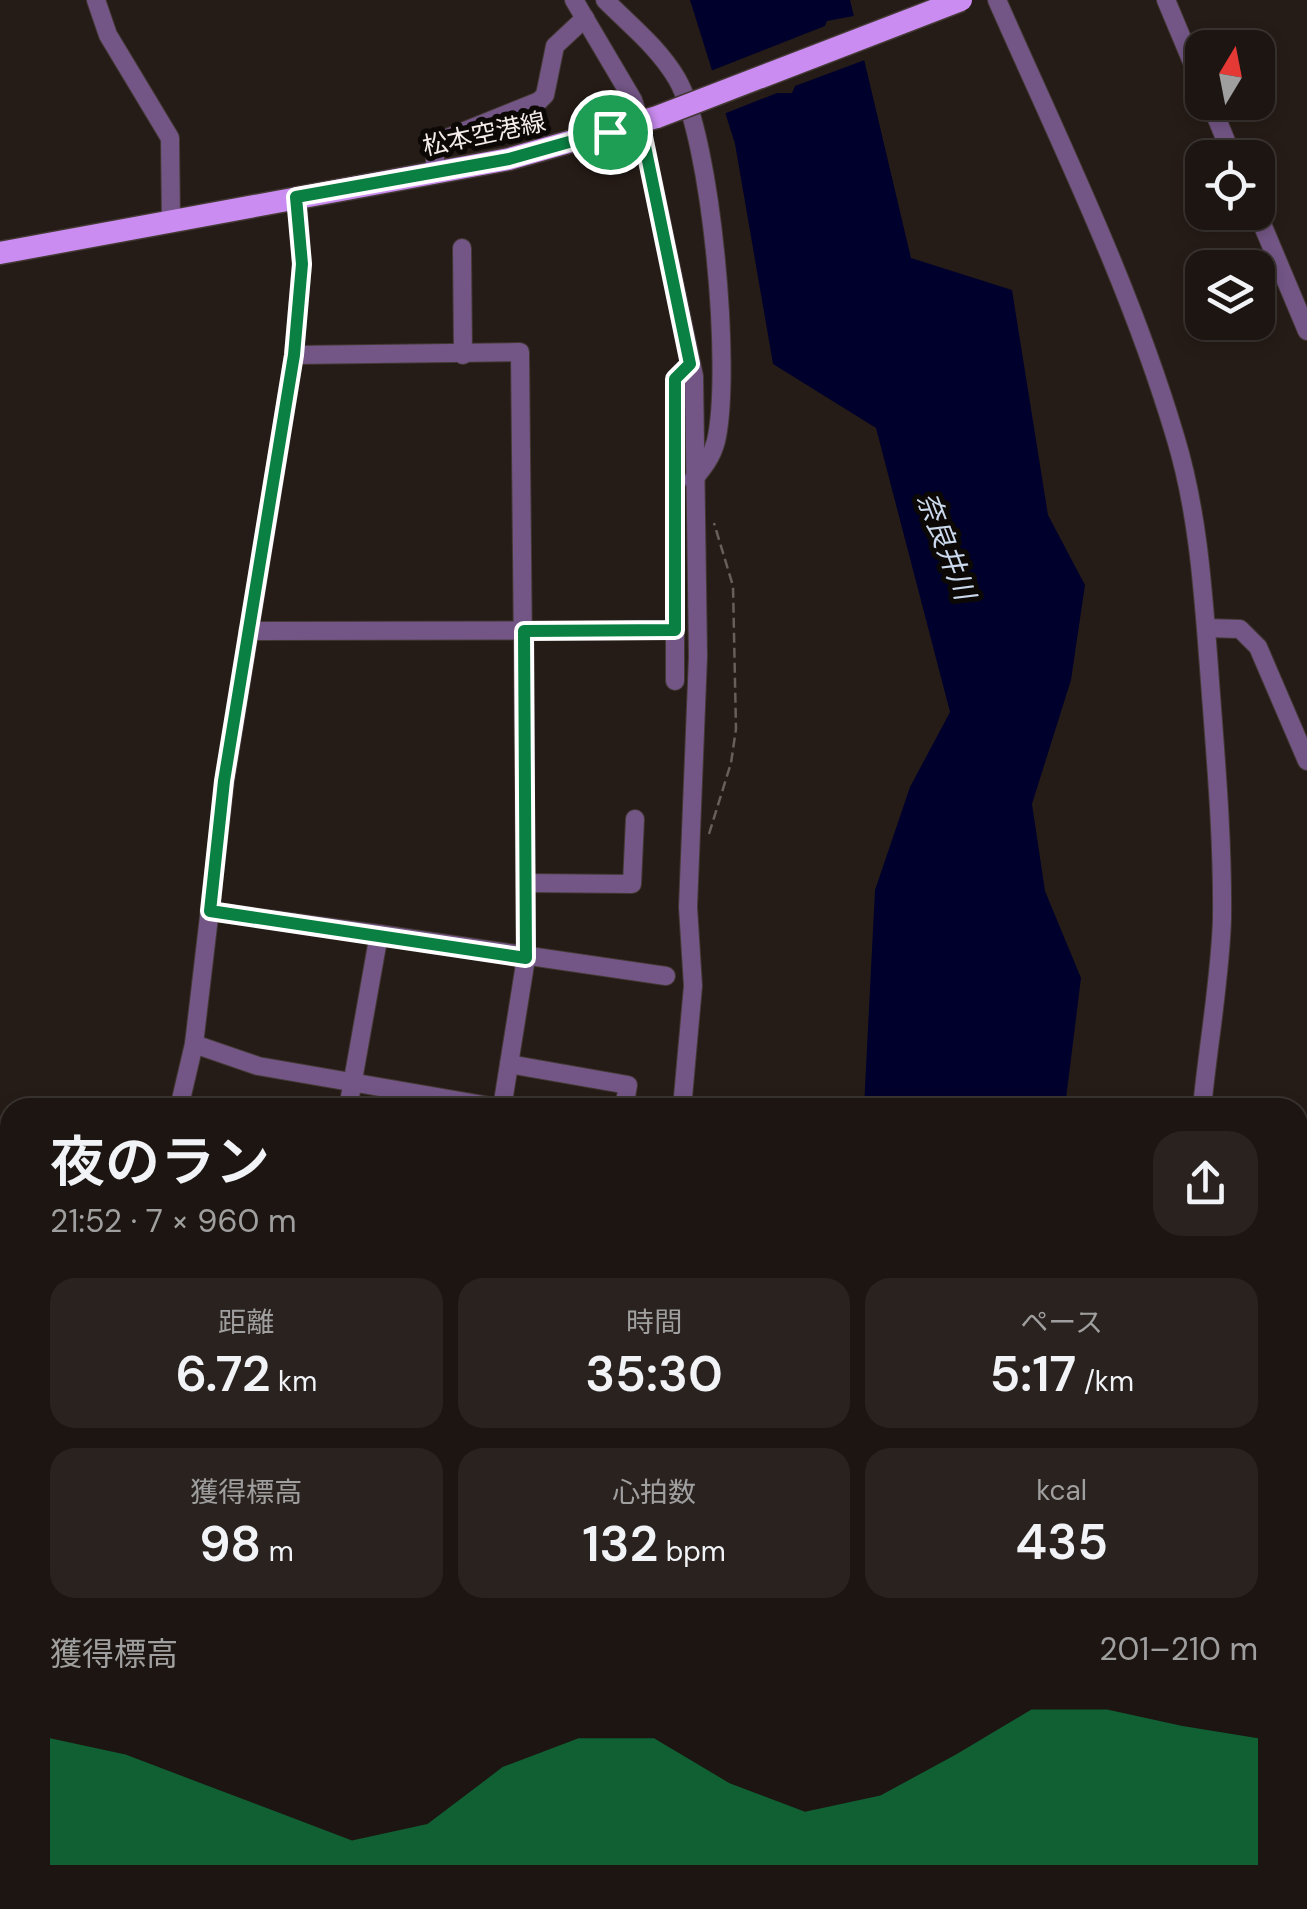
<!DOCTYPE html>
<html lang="ja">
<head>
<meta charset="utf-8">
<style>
	:root { --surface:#1c1511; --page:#29221f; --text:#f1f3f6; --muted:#a09f9f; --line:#3a3431; --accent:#0b8043 }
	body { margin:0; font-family:"DM Sans","Noto Sans JP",sans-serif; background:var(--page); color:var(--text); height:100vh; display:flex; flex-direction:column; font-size:38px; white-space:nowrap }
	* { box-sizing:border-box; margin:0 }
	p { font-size:32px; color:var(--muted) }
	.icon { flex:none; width:55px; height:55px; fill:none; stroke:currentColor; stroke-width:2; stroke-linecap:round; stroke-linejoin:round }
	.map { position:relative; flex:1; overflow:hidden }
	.side { position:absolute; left:0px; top:1098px; width:1308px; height:812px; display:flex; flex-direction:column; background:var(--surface); border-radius:30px 30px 0 0; box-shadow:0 5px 15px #0003,0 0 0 2px var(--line) }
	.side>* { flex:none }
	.needle { width:65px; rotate:10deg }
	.tools { position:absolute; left:1185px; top:30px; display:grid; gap:20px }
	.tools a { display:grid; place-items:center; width:90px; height:90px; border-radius:20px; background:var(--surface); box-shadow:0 5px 15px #0003,0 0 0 2px var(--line); font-size:50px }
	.pin { position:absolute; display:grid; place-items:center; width:85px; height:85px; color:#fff; margin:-42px; border:5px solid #fff; border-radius:50%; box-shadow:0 2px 10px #0007 }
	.round { display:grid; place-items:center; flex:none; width:105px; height:105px; border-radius:30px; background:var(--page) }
	.headline { display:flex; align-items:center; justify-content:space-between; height:170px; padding:0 50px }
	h1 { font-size:55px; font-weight:600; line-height:75px }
	.figures { display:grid; grid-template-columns:repeat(3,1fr); gap:15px; height:170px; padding:10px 50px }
	.figures div { display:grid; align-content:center; border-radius:25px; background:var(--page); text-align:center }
	.figures b { font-size:50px; font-weight:600 }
	.figures small { font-size:28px; font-weight:400 }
	.figures p { font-size:28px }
	.chart { height:280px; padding:20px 50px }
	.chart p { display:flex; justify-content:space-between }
	.chart svg { width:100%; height:180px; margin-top:10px; fill:var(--accent); opacity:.7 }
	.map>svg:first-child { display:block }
	.water { fill:#00002c }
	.pier { fill:#261c17 }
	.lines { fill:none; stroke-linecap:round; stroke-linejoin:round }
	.minor-casing { stroke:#433934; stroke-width:20 }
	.major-casing { stroke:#433934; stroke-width:25 }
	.path { stroke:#685e5a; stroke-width:2.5; stroke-dasharray:10 5; stroke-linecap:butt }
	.minor { stroke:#735686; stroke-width:18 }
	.major { stroke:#ca8cf0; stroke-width:22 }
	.major-bridge-casing { stroke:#433934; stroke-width:25; stroke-linecap:butt }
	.major-bridge { stroke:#ca8cf0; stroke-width:22 }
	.route-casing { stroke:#fff; stroke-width:20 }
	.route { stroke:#0b8043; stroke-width:12 }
	.labels { text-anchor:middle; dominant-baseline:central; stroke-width:10; stroke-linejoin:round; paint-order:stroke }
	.street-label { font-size:25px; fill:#f4ece8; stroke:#0c0806 }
	.water-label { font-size:28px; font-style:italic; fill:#cbd9ec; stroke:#0c0806 }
</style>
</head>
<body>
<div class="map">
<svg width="1307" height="1909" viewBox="0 0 1307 1909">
	<rect width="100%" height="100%" fill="#261c17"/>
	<g class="water">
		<path d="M690,0h160l61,258 101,32 36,225 37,70 -14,95 -39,124 13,87 36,87 -16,129h-201l11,-217 35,-103 40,-75 -74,-284 -103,-64 -38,-220z"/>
		<path d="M473,1900h201l2,9h-209z"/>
	</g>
	<path class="pier" d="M859,15l11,43 -75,28 -3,7h-15l-56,22 -13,-43 117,-46 2,-5z"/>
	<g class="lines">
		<g class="minor-casing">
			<g id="minor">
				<path d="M96,0l12,35 62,103 1,84"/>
				<path d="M574,0l59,100 7,22 54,254 4,280 -10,251 5,79 -11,122"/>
				<path d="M605,0c25,25 54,48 72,79 35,61 55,293 39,362 -4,16 -13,27 -23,39"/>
				<path d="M997,0c63,143 133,285 178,436 23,75 28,154 34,232 6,83 14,167 13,251 -2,62 -14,126 -20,189"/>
				<path d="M1166,0l36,86"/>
				<path d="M1210,102l23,56"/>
				<path d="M435,173v-21l12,-14 92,-37 6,-6 10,-49 30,-28"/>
				<path d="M1257,212l50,119"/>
				<path d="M462,248l1,107"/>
				<path d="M294,355l226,-3 6,606 -24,150"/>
				<path d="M1206,628l34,1 18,18 49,114"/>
				<path d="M248,631l427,-1"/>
				<path d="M675,681v-302l16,-15"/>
				<path d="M525,883l107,1 3,-65"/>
				<path d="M210,911l169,23 -31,174"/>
				<path d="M379,934l287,42"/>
				<path d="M194,1044l64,22 243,42"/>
				<path d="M509,1064l119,21 -4,23"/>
				<path d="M179,1108l15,-64 31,-263 69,-426 8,-91 -5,-67"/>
				<path d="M1307,1147v3"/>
				<path d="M1298,1252l9,-2"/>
				<path d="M0,1314l10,3"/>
				<path d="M0,1481l10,3"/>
				<path d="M1298,1792l9,4"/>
				<path d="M0,1831l10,4"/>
				<path d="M1298,1841l9,-27"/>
				<path d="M9,1909l4,-9"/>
				<path d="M191,1909l5,-9"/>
				<path d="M393,1909l4,-9"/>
				<path d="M961,1909l3,-9"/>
				<path d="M998,1909l4,-9"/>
				<path d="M1152,1909l3,-9"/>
				<path d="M1274,1909l3,-9"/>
			</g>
		</g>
		<g class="major-casing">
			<path id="major" d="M0,253l509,-94 148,-42"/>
		</g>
		<g class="path">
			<path d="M709,834l22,-71 5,-34 -3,-143 -19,-63"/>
			<path d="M352,1909l1,-9"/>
		</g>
		<use href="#minor" class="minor"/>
		<use href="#major" class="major"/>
		<g class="major-bridge-casing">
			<path id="major-bridge" d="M657,117l304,-117"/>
		</g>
		<use href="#major-bridge" class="major-bridge"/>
	</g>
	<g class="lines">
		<g class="route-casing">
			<path id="route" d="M640,122l50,242 -15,15v251l-151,1 2,327 -316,-47 14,-130 70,-426 8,-91 -6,-67 213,-38z"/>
		</g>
		<use href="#route" class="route"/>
	</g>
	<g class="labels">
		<g class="street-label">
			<text transform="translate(484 134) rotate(-12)">松本空港線</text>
		</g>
		<g class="water-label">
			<text transform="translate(946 546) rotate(69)">奈良井川</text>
		</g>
	</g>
</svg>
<div class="tools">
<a><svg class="needle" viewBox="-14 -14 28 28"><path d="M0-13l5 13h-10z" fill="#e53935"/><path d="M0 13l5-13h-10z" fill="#a09f9f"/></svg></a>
<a><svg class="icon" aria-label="locate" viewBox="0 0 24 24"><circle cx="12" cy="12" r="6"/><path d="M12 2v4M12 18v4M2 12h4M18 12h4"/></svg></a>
<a><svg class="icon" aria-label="layers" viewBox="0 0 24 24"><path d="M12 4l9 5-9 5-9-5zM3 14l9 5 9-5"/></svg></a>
</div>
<div class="pin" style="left:610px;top:132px;background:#1e9e55"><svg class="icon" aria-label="arrive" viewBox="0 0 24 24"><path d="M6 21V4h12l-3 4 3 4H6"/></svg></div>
<section class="side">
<div class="headline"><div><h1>夜のラン</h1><p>21:52 · 7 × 960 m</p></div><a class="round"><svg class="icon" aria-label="share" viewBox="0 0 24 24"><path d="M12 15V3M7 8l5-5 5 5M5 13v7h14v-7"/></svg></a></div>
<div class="figures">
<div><p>距離</p><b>6.72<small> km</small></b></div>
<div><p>時間</p><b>35:30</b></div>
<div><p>ペース</p><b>5:17<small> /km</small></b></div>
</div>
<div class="figures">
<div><p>獲得標高</p><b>98<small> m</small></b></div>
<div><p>心拍数</p><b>132<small> bpm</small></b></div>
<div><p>kcal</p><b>435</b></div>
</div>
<div class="chart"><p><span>獲得標高</span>201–210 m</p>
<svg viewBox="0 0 160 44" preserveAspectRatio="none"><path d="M0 44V13L10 17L20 24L30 31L40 38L50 34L60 20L70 13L80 13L90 24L100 31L110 27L120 17L130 6L140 6L150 10L160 13V44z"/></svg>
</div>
</section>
</div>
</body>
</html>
